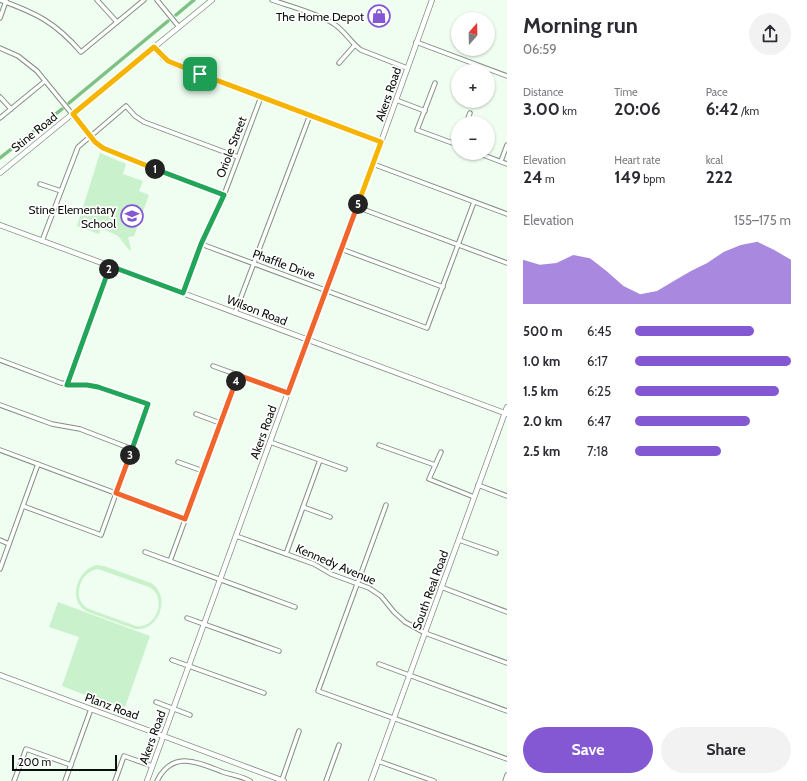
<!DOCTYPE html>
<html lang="en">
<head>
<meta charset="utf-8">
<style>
	:root { --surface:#fff; --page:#f2f2f3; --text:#2b2b33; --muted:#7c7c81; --accent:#8458d2 }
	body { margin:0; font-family:Cabin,sans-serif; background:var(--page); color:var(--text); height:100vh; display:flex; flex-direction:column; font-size:15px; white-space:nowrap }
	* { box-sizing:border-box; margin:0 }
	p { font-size:13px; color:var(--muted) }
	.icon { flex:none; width:22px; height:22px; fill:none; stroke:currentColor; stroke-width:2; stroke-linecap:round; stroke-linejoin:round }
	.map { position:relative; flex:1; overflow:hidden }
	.sheet { display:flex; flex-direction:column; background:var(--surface); width:300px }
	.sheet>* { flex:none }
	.needle { width:26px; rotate:20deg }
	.buttons { position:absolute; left:451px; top:12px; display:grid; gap:8px }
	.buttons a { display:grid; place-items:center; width:44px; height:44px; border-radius:50%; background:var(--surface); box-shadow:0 1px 3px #0004; font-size:20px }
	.scale { position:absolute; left:12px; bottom:10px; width:105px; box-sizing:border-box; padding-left:4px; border:2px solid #0b100c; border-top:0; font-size:11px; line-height:14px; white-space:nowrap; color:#0b100c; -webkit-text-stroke:3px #fff; paint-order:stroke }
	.pin { position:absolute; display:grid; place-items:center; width:34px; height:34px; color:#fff; margin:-17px; border-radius:8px; box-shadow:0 2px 6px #0006 }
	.km { position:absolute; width:20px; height:20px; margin:-10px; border-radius:50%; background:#222; color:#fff; font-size:11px; line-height:20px; text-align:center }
	.round { display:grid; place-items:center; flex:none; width:42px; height:42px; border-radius:21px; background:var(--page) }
	.headline { display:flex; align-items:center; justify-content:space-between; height:68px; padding:0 16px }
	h1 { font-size:22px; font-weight:700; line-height:30px }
	.metrics { display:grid; grid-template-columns:repeat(3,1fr); gap:6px; height:68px; padding:4px 16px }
	.metrics div { display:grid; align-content:center }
	.metrics b { font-size:17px; font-weight:700 }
	.metrics small { font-size:11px; font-weight:400 }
	.metrics p { font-size:11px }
	.chart { height:112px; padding:8px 16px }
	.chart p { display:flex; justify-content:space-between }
	.chart svg { width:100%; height:72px; margin-top:4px; fill:var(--accent); opacity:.7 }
	.action { display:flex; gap:8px; margin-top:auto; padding:8px 16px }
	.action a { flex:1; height:46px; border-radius:24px; background:var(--accent); color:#fff; font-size:16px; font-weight:700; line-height:46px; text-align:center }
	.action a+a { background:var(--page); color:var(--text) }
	ul { padding:0 16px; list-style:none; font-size:13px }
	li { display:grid; grid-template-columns:64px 48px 1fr; align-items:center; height:30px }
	li i { height:10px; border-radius:5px; background:var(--accent) }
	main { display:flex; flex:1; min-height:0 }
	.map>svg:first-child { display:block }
	.green { fill:#c9f1cc; fill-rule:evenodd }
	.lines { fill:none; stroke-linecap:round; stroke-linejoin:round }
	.canal { stroke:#7fc085; stroke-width:3.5 }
	.minor-casing { stroke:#849084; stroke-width:5.5 }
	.tertiary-casing { stroke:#849084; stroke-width:6 }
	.minor { stroke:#fff; stroke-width:3.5 }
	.tertiary { stroke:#fff; stroke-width:4.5 }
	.split-1-casing { stroke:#fff; stroke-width:8 }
	.split-2-casing { stroke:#fff; stroke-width:8 }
	.split-3-casing { stroke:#fff; stroke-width:8 }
	.split-4-casing { stroke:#fff; stroke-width:8 }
	.split-5-casing { stroke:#fff; stroke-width:8 }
	.split-6-casing { stroke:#fff; stroke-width:8 }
	.split-1 { stroke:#f5b400; stroke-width:5 }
	.split-2 { stroke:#22a559; stroke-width:5 }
	.split-3 { stroke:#22a559; stroke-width:5 }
	.split-4 { stroke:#f0652b; stroke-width:5 }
	.split-5 { stroke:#f0652b; stroke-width:5 }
	.split-6 { stroke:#f5b400; stroke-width:5 }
	.labels { text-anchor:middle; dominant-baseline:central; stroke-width:3.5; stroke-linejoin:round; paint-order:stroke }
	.poi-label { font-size:12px; fill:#0b100c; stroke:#fff; text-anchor:end }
	.street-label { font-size:12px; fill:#0b100c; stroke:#fff }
</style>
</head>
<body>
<main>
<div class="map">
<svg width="507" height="781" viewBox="0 0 507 781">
	<rect width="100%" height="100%" fill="#f0fef1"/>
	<g class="green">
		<path d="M100,153l26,11 -3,10 20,7 -4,10 10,4 -15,41 -6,1 3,12 -1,2 -12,-15 -17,-8 -2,6 -22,-8z"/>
		<path d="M96,565l8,1 47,17c21,13 8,49 -16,46l-47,-17c-21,-10 -12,-41 8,-47zM98,569l51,18c19,10 8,42 -13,39l-47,-17c-19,-9 -9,-38 9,-40z"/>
		<path d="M58,602l92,34 -26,74 -62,-24 17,-49 -30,-10z"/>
	</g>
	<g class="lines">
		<g class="canal">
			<path d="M176,15l18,-15"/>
			<path d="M69,103l99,-82"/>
			<path d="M0,158l62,-49"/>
		</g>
		<g class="minor-casing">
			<g id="minor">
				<path d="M0,0c36,13 55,22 81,52l63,-52"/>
				<path d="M97,0l20,22"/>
				<path d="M157,0l22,27"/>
				<path d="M272,0c17,6 48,14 62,24 11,7 17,19 27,26l46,18"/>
				<path d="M0,18l6,-17"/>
				<path d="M416,42l91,34"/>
				<path d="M154,47l9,11 9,6 209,78"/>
				<path d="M0,48l18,8 19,15 58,71 8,6 121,47"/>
				<path d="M339,63l15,-17"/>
				<path d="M435,83l-18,47 41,15"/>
				<path d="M0,97l11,12"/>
				<path d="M396,100l29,11"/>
				<path d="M0,118l45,-37"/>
				<path d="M466,123l4,-10"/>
				<path d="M478,153l29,11"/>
				<path d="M501,161l6,-16"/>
				<path d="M373,164l134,50"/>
				<path d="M40,184l21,7"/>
				<path d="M357,207l150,56"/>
				<path d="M42,241l36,-94 48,-41 9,10 9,6 94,35"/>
				<path d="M201,244l226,84 47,-126"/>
				<path d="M341,249l102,38"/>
				<path d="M183,293l18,-49 23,-49 37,-98"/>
				<path d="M235,313l75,-198"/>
				<path d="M0,360l61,23 37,4 50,18 -47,130 -78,-29"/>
				<path d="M213,366l75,27"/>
				<path d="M67,385l43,-119"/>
				<path d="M0,405l52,19 28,5 52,20"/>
				<path d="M196,414l24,9"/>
				<path d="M270,442l75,27"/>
				<path d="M379,445l56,20"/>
				<path d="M0,450l185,69"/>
				<path d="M441,452l-12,27 45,18"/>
				<path d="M178,462l25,9"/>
				<path d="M478,485l29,11"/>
				<path d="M386,505l-68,186 189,68"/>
				<path d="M303,507l27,10"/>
				<path d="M236,536l78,28 17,10 38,14 12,8 13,16 11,10 20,11 82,30"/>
				<path d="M0,540l9,4"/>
				<path d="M459,540l37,13"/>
				<path d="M145,552l150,55"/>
				<path d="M286,554l34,-94"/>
				<path d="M170,561l68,-186"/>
				<path d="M0,569l38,-105"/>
				<path d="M441,587l66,25"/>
				<path d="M187,618l92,33"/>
				<path d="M172,660l92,33"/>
				<path d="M379,664l128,47"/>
				<path d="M156,702l34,13"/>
				<path d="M378,761l56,20"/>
				<path d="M282,780l17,-49"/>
				<path d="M14,781l12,-32 45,16"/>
				<path d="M65,781l26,-72"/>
				<path d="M115,781l9,-25 28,10"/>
				<path d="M157,781c16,-32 42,-18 66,-9 9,3 19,4 27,9"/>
				<path d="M326,781l13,-36"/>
				<path d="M505,781l2,-6"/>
			</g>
		</g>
		<g class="tertiary-casing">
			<g id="tertiary">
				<path d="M0,173l212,-173"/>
				<path d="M0,225l507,189"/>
				<path d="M0,675l284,106"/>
				<path d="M147,781l160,-441 74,-198 51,-142"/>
				<path d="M371,781l136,-374"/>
			</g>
		</g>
		<use href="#minor" class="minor"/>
		<use href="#tertiary" class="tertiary"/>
	</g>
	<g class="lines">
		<g class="split-1-casing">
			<path id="split-1" d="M155,169l-52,-21 -8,-6 -22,-28 81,-67 14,14 32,13"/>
		</g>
		<g class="split-2-casing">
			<path id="split-2" d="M109,269l1,-3 73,27 18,-49 23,-49 -69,-26"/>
		</g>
		<g class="split-3-casing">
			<path id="split-3" d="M109,269l-42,116h20l11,2 50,17 -18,51"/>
		</g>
		<g class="split-4-casing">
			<path id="split-4" d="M130,455l-14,38 69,26 51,-138"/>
		</g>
		<g class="split-5-casing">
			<path id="split-5" d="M236,381l2,-6 50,18 70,-189"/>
		</g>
		<g class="split-6-casing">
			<path id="split-6" d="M200,74l181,68 -23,62"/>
		</g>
		<use href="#split-1" class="split-1"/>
		<use href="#split-2" class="split-2"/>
		<use href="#split-3" class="split-3"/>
		<use href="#split-4" class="split-4"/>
		<use href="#split-5" class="split-5"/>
		<use href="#split-6" class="split-6"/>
	</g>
	<defs>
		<g id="shop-ring" transform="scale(1.15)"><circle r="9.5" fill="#fff" stroke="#8458d2" stroke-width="1.5"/><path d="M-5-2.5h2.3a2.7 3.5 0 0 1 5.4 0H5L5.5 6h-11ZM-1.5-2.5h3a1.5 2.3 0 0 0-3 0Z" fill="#8458d2"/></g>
		<g id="school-ring" transform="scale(1.15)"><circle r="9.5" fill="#fff" stroke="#8458d2" stroke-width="1.5"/><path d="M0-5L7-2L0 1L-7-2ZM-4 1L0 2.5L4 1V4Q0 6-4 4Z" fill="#8458d2"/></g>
	</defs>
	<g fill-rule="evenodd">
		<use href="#shop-ring" x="379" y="16"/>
		<use href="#school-ring" x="132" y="216"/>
	</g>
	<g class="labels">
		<g class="poi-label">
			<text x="364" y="16">The Home Depot</text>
			<text x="116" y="209">Stine Elementary<tspan x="116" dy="14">School</tspan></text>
		</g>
		<g class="street-label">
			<text transform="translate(388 94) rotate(-71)">Akers Road</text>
			<text transform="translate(34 132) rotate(-39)">Stine Road</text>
			<text transform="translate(231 147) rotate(-69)">Oriole Street</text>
			<text transform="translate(284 264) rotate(20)">Phaffle Drive</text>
			<text transform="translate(257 310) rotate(21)">Wilson Road</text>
			<text transform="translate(263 432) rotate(-70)">Akers Road</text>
			<text transform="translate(336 564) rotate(23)">Kennedy Avenue</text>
			<text transform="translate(430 590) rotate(-70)">South Real Road</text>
			<text transform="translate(112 706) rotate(20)">Planz Road</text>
			<text transform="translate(152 737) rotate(-70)">Akers Road</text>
		</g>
	</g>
</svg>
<div class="buttons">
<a><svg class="needle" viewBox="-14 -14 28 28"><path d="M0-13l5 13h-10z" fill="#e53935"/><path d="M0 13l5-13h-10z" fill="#7c7c81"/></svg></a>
<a>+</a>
<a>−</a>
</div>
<div class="scale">200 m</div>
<div class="pin" style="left:200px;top:74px;background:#1e9e55"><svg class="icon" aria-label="arrive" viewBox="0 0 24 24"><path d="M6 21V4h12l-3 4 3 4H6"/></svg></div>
<b class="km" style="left:155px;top:169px">1</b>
<b class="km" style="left:109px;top:269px">2</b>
<b class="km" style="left:130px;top:455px">3</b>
<b class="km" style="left:236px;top:381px">4</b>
<b class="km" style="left:358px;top:204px">5</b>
</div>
<section class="sheet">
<div class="headline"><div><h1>Morning run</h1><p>06:59</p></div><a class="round"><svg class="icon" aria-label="share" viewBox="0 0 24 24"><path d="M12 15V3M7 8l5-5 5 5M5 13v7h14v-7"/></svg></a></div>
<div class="metrics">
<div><p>Distance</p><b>3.00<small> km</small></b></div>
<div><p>Time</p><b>20:06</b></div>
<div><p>Pace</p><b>6:42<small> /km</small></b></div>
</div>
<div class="metrics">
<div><p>Elevation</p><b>24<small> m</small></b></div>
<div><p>Heart rate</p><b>149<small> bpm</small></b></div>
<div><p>kcal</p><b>222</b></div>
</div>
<div class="chart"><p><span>Elevation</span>155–175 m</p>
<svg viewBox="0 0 160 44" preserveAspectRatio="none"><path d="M0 44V17L10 20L20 19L30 14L40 16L50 24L60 33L70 38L80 36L90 30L100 24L110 19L120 12L130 8L140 6L150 11L160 17V44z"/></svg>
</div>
<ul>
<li><b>500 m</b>6:45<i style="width:76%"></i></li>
<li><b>1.0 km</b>6:17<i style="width:100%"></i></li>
<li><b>1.5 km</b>6:25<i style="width:92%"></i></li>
<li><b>2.0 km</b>6:47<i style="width:74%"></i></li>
<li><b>2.5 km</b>7:18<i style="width:55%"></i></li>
</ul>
<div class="action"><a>Save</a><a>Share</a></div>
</section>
</main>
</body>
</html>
